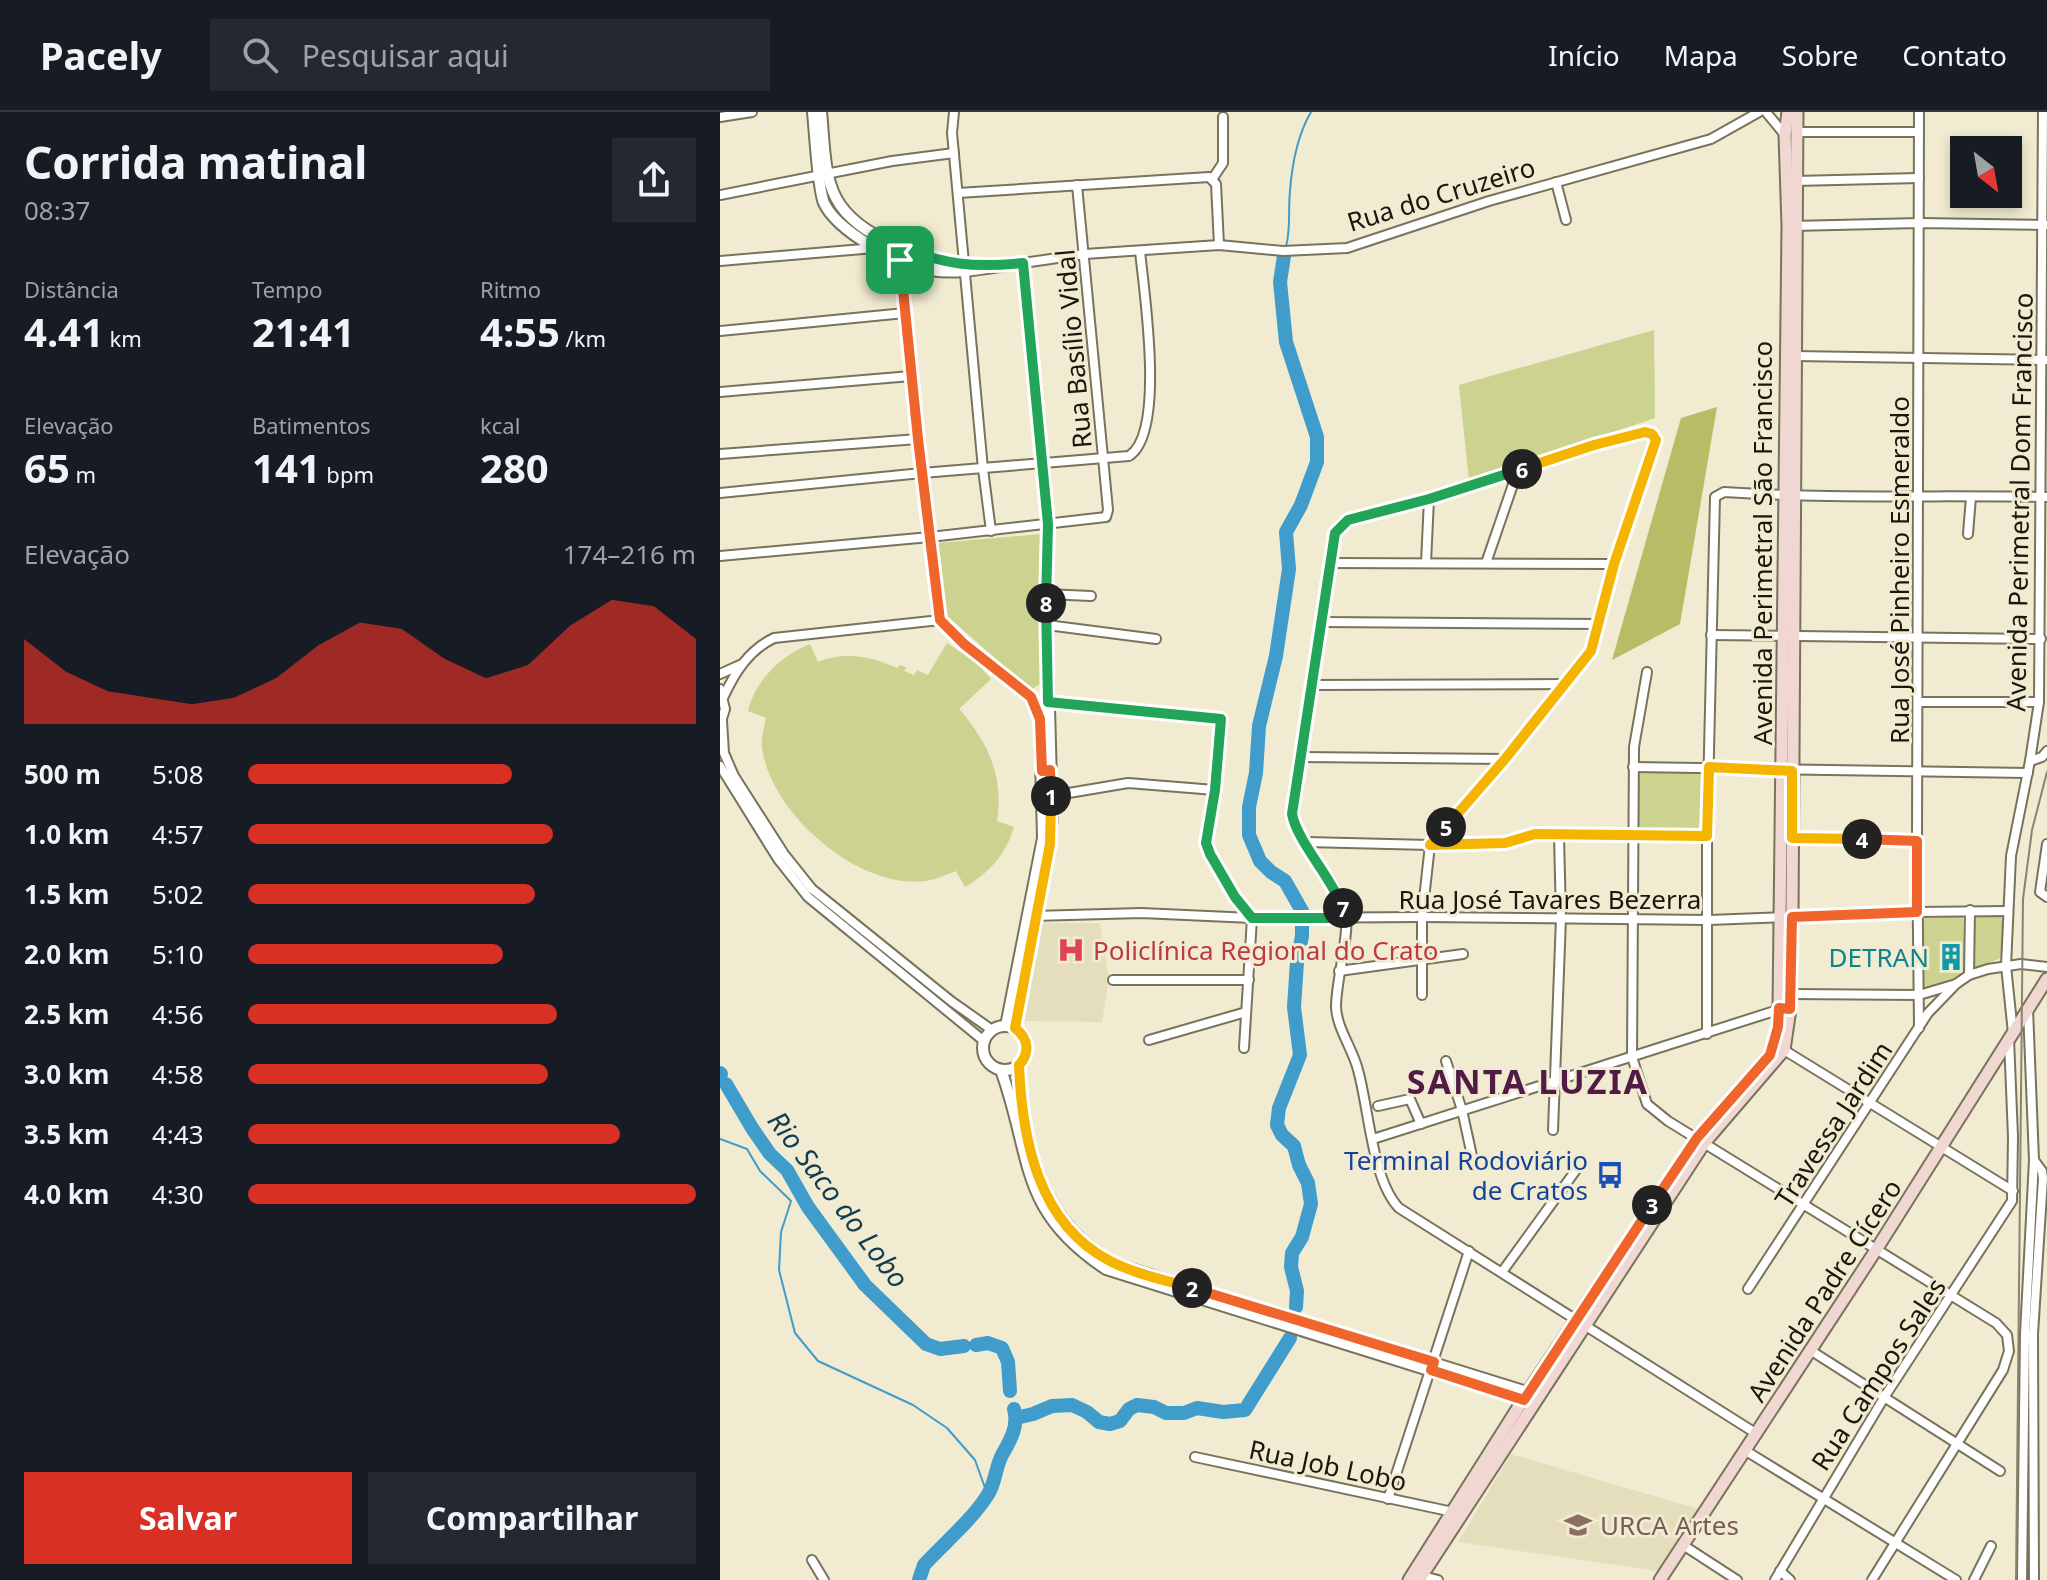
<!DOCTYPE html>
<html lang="pt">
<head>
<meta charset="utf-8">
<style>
	:root { --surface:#171b24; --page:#242831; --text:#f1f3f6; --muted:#9ea1a6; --line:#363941; --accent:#d93025 }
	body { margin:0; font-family:"Noto Sans",sans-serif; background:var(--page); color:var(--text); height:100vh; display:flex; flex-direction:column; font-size:30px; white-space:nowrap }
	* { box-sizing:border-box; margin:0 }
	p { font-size:26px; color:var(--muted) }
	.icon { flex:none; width:44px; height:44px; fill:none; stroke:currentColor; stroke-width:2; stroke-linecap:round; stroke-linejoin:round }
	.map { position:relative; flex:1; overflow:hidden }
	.details { display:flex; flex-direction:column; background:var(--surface); width:720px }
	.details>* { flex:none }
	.needle { width:52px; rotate:149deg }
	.fabs { position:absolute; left:1230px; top:24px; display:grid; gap:16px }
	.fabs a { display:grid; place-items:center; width:72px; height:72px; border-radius:0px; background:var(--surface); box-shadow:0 4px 12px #0003; font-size:40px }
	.pin { position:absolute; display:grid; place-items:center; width:68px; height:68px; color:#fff; margin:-34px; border-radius:16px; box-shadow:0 4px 12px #0006 }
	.km { position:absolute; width:40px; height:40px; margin:-20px; border-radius:50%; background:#222; color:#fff; font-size:22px; line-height:40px; text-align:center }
	.round { display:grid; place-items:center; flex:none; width:84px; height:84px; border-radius:0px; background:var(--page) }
	.headline { display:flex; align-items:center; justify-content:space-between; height:136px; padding:0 24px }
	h1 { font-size:44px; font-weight:700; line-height:60px }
	.metrics { display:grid; grid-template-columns:repeat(3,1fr); gap:12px; height:136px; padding:8px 24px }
	.metrics div { display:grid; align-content:center }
	.metrics b { font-size:40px; font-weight:700 }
	.metrics small { font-size:22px; font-weight:400 }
	.metrics p { font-size:22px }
	.chart { height:224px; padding:16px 24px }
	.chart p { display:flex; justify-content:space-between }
	.chart svg { width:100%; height:144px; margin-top:8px; fill:var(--accent); opacity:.7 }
	.action { display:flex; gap:16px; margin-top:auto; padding:16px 24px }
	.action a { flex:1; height:92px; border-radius:0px; background:var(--accent); color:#fff; font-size:32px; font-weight:700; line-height:92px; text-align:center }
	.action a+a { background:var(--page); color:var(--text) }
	ul { padding:0 24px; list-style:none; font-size:26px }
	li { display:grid; grid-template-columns:128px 96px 1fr; align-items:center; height:60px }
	li i { height:20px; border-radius:10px; background:var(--accent) }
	header { display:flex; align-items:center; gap:48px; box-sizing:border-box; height:112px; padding:0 40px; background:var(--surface); border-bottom:2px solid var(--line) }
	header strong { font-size:38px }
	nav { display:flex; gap:44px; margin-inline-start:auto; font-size:28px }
	.search { width:560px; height:72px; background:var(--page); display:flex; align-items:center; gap:20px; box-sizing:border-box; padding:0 28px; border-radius:0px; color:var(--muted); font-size:30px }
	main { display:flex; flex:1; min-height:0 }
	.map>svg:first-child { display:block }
	.built { fill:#e5debd }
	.green { fill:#ccd290 }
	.forest { fill:#b6bd66 }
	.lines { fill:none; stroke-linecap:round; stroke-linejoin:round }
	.stream { stroke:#3f9ccb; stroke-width:2 }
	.river { stroke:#3f9ccb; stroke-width:14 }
	.minor-casing { stroke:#78735c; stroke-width:12 }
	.tertiary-casing { stroke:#78735c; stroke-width:14 }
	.secondary-casing { stroke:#78735c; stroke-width:15 }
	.minor { stroke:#fff; stroke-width:8 }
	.tertiary { stroke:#fff; stroke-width:10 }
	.secondary { stroke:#f1d7d1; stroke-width:11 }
	.tram { stroke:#888472; stroke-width:2 }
	.split-1-casing { stroke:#fff; stroke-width:16 }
	.split-2-casing { stroke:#fff; stroke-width:16 }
	.split-3-casing { stroke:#fff; stroke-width:16 }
	.split-4-casing { stroke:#fff; stroke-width:16 }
	.split-5-casing { stroke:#fff; stroke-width:16 }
	.split-6-casing { stroke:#fff; stroke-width:16 }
	.split-7-casing { stroke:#fff; stroke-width:16 }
	.split-8-casing { stroke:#fff; stroke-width:16 }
	.split-9-casing { stroke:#fff; stroke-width:16 }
	.split-1 { stroke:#f0652b; stroke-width:10 }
	.split-2 { stroke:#f5b400; stroke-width:10 }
	.split-3 { stroke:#f0652b; stroke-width:10 }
	.split-4 { stroke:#f0652b; stroke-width:10 }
	.split-5 { stroke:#f5b400; stroke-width:10 }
	.split-6 { stroke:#f5b400; stroke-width:10 }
	.split-7 { stroke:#22a559; stroke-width:10 }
	.split-8 { stroke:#22a559; stroke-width:10 }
	.split-9 { stroke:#22a559; stroke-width:10 }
	.labels { text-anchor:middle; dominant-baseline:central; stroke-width:6; stroke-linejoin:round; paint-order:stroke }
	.street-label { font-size:26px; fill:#19170e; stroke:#f1ebd1 }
	.health-label { font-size:26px; fill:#be3a42; stroke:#f1ebd1; text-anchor:start }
	.culture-label { font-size:26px; fill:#0d838f; stroke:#f1ebd1; text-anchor:end }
	.transit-label { font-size:26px; fill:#164399; stroke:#f1ebd1; text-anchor:end }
	.education-label { font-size:26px; fill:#785e54; stroke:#f1ebd1; text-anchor:start }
	.water-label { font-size:28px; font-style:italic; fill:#143c50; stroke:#f1ebd1 }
	.district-label { font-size:34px; font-weight:bold; letter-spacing:2px; fill:#521b46; stroke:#f1ebd1 }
</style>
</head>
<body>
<header>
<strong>Pacely</strong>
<div class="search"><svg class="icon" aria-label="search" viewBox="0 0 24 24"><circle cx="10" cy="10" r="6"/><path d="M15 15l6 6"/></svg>Pesquisar aqui</div>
<nav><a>Início</a><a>Mapa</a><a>Sobre</a><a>Contato</a></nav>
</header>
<main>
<section class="details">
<div class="headline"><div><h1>Corrida matinal</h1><p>08:37</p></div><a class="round"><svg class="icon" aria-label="share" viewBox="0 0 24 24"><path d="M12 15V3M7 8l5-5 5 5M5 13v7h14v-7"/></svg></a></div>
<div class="metrics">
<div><p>Distância</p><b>4.41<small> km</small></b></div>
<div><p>Tempo</p><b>21:41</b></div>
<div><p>Ritmo</p><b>4:55<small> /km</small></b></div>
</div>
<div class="metrics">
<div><p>Elevação</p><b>65<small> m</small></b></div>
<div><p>Batimentos</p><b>141<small> bpm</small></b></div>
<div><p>kcal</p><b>280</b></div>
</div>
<div class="chart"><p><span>Elevação</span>174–216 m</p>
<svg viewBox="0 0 160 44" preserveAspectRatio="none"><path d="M0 44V18L10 28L20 34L30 36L40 38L50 36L60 30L70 20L80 13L90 15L100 24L110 30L120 26L130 14L140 6L150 8L160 18V44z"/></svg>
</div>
<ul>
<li><b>500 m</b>5:08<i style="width:59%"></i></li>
<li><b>1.0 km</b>4:57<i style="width:68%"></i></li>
<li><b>1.5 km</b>5:02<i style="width:64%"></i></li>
<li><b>2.0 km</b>5:10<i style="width:57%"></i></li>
<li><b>2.5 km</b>4:56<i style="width:69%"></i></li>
<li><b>3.0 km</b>4:58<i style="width:67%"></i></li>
<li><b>3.5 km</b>4:43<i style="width:83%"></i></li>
<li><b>4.0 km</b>4:30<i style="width:100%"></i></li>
</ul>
<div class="action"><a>Salvar</a><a>Compartilhar</a></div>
</section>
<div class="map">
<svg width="1327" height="1468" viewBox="0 0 1327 1468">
	<rect width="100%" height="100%" fill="#f1ebd1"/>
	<g class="built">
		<path d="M323,811h57l9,54 -7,45 -78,-1z"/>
		<path d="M791,1342l187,55 -41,62 -199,-29z"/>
	</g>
	<g class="green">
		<path d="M934,218l1,88 -186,63 -10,-96z"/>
		<path d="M322,422l-2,150 -9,6 -86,-76 -7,-71z"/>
		<path d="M227,531l31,21 13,15 -32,30c29,33 45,67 38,112l17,6c-7,26 -26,47 -49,60l-9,-16c-10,4 -19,8 -30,10 -67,9 -155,-67 -164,-133 -1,-10 2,-20 4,-30l-18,-7c7,-30 33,-56 62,-67l8,18c26,-11 53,-6 79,6l3,-3 6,2 -2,4 10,4 3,-5 11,5z"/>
		<path d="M917,659h67l-1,57h-67z"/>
		<path d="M1282,802l1,43 -30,13 2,-55z"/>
		<path d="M1243,805l2,58 -43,14 2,-71z"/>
	</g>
	<path class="forest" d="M997,295l-37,217 -68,36 69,-242z"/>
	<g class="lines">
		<g class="stream">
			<path d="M566,135c5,-20 2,-37 4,-56 2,-26 8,-57 21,-79"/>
			<path d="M0,1027l27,10 13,22 31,30 -10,31 -2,38 16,63 23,28 95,44 34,23 28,32 13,36"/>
		</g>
		<g class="river">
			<path d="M564,144l-4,26 6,60 31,95v25l-16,43 -15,27 3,37 -13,87 -17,70 -3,47 -7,34v28l11,26 11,11 14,9 17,30v25l-5,26 -3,45 6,48 -21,53 -2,17 5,10 12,11 5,19 9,18 3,21 -9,33 -10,16 -1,14 6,24 -1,16"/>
			<path d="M0,961l1,1"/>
			<path d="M6,972l26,44 18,26 17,16 21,37 57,78 61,59 14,5 24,-3"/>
			<path d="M256,1233l12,-2 14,5 6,14 2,29"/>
			<path d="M296,1306l17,-4 19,-8 20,-1 15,7 12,10 11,2 10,-3 9,-12 8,-4 17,2 12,6h18l13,-5 26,4 22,-2 45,-72"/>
			<path d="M199,1468l5,-15c20,-22 46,-43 63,-69 9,-13 8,-28 15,-41 8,-14 17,-29 12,-46"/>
		</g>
		<g class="minor-casing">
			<g id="minor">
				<path d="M234,0l-2,21 31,336 8,62"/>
				<path d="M1046,0l19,23"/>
				<path d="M0,5l32,-5"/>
				<path d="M1076,20h123"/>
				<path d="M493,66l10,-15v-46"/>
				<path d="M1075,69l124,-3"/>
				<path d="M836,70l10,38"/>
				<path d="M238,81l251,-16 7,7 3,61"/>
				<path d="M0,83l172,-34 62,-8"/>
				<path d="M1072,114l128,-3 127,2"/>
				<path d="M0,149l155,-13"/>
				<path d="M303,151l62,-9 134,-9 64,6 64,-3 142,-47 222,-62 48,-27"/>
				<path d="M0,219l185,-18"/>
				<path d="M1074,244l253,4"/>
				<path d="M0,280l191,-16"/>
				<path d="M0,342l198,-15"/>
				<path d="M0,381l202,-20 207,-17c37,-23 15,-164 11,-205"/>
				<path d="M1248,422l3,-37"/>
				<path d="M0,444l210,-19 176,-20 2,-7 -31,-325"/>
				<path d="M609,451l285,1"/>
				<path d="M706,451l3,-64"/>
				<path d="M766,451l32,-93"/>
				<path d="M326,482l45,2"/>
				<path d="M601,510l279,2"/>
				<path d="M327,513l109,14"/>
				<path d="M991,523l330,4"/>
				<path d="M927,560l-13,75 -2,310 15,47 21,17 328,202 11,12 2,16 -6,19 -131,210"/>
				<path d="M0,562l20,-9"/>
				<path d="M592,573l254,-1"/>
				<path d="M0,577l5,20 -5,16"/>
				<path d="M4,584c11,-24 25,-46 50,-58l166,-18"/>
				<path d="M328,590l173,17 -6,71 -9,53 4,11 25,43 17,21 -8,130"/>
				<path d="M1199,590h120"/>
				<path d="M2,609l2,32 10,23 50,78 28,35 139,112 41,29"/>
				<path d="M580,645l205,2"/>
				<path d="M1310,649l12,-4 5,-6"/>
				<path d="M0,654l58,93 30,38 176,144"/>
				<path d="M913,655l395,6"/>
				<path d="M331,684l77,-13 87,7"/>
				<path d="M1072,726l125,3"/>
				<path d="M586,730l124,3 75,-2 30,-9 172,2"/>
				<path d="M1327,732l-7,48 7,5"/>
				<path d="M313,804l108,-3 111,5 170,-1 287,3 208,-8 91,-1"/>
				<path d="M619,859l124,-17"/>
				<path d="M1249,863l1,-65"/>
				<path d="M393,868h136"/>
				<path d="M1071,882l128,1 37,-11 13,-9 19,-6 33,-5 26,3"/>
				<path d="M702,883v-78l8,-72 75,-86 86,-108 23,-87 42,-121 -6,-10 -56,12 -165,54 -87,24 -7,10 -6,30 -37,251c7,37 47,63 54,102 3,21 -10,65 -10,91 1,22 17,42 22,63 11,39 14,110 41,138l358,226"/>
				<path d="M1199,916l-2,-187 2,-729"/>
				<path d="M1293,921l-7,-67 5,-110 19,-95 9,-59 4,-590"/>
				<path d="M987,922v-198l8,-339 9,-5c108,7 215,3 323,5"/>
				<path d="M429,928l97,-28"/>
				<path d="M1064,938l229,141"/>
				<path d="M726,949l16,49 12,55"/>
				<path d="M658,994l32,-7 11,25"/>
				<path d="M833,1018l8,-212 -2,-82"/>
				<path d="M653,1027l411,-131"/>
				<path d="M1314,1048l8,11 1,7 -10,156 1,246"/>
				<path d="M782,1160l74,-102"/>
				<path d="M1028,1177l180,-276 28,-29"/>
				<path d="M1090,1238l190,121"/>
				<path d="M1026,1339l210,129"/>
				<path d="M475,1345l258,55"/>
				<path d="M668,1387l81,-248"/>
				<path d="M963,1433l54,35"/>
				<path d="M92,1448l12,20"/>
				<path d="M1060,1459l10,9"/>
				<path d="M699,1463l19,5"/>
				<path d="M1055,1468l110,-184 127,-195 1,-64 -4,-98"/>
				<path d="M1254,1468l17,-34"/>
				<path d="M1302,1468l3,-246 9,-174 -6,-151"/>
			</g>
		</g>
		<g class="tertiary-casing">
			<g id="tertiary">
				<path d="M93,0c2,19 5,78 11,91 14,29 76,63 107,67 30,5 62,-4 92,-7l25,261 -2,70 6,226 -15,97 -22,111"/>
				<path d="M101,0c3,26 2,62 15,86 22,42 92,61 135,68"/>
				<path d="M179,134l19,193 22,181 24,24 67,53 9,22 3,119 -37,188"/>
				<circle cx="285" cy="936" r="22"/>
				<path d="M299,953c3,79 22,162 99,200l415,129"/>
				<path d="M281,958c32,88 16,140 105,199l428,134"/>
			</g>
		</g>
		<g class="secondary-casing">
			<g id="secondary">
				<path d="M689,1468l119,-188 169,-254 73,-83 8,-28 1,-19 9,-782 -3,-91 3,-23"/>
				<path d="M699,1468l286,-438 79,-92 6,-41 2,-92 5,-805"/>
				<path d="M940,1468l216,-330 171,-271"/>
			</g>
		</g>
		<use href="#minor" class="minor"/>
		<use href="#tertiary" class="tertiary"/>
		<use href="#secondary" class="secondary"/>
		<path class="tram" d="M1296,1468l7,-681 9,-69 15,-58"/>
	</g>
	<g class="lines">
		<g class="split-1-casing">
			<path id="split-1" d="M180,148l18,179 22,181 24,24 67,53 9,22 2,52 8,-1 1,26"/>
		</g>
		<g class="split-2-casing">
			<path id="split-2" d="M331,684l-1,48 -35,184c14,11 15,25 4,37 3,74 19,159 91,196 25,13 55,19 82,27"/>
		</g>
		<g class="split-3-casing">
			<path id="split-3" d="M472,1176l242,74 -3,8 93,30 128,-195"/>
		</g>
		<g class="split-4-casing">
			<path id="split-4" d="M932,1093l45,-67 73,-83 8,-28 1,-19 11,1 2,-92 125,-5v-71l-55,-2"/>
		</g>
		<g class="split-5-casing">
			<path id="split-5" d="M726,715l-16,18 75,-2 30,-9 172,2 2,-69 83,4v67l70,1"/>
		</g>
		<g class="split-6-casing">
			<path id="split-6" d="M726,715l59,-68 86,-108 23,-87 42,-124 -4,-6 -7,-2 -51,13 -72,24"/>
		</g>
		<g class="split-7-casing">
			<path id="split-7" d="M623,796c-12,-31 -46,-67 -51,-94l43,-281 13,-13 81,-21 93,-30"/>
		</g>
		<g class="split-8-casing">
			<path id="split-8" d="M326,491l2,99 173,17 -6,71 -9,53 4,11 25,43 17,21h94l-3,-10"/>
		</g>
		<g class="split-9-casing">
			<path id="split-9" d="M180,148l-1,-14c46,19 74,22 124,17l25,261 -2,79"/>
		</g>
		<use href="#split-1" class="split-1"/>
		<use href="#split-2" class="split-2"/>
		<use href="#split-3" class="split-3"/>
		<use href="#split-4" class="split-4"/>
		<use href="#split-5" class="split-5"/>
		<use href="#split-6" class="split-6"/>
		<use href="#split-7" class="split-7"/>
		<use href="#split-8" class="split-8"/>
		<use href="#split-9" class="split-9"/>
	</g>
	<defs>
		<g id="hospital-bare" transform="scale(2.16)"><path d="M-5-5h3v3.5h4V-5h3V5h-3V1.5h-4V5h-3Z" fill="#e0444e" stroke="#f1ebd1" stroke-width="2.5" paint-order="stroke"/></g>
		<g id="building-bare" transform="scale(2.16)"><path d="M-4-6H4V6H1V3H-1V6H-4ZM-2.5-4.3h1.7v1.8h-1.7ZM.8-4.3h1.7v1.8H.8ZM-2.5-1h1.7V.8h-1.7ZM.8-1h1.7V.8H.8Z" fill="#0f9aa8" stroke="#f1ebd1" stroke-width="2.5" paint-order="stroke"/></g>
		<g id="bus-bare" transform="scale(2.16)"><path d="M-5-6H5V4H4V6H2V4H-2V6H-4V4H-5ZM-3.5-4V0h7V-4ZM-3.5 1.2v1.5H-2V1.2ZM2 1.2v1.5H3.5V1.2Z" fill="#1a4fb4" stroke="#f1ebd1" stroke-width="2.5" paint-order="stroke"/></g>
		<g id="university-bare" transform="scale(2.16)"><path d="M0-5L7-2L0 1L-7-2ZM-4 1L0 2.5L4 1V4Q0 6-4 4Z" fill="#8d6e63" stroke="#f1ebd1" stroke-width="2.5" paint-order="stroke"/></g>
	</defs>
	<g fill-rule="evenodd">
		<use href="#hospital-bare" x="351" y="838"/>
		<use href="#building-bare" x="1231" y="845"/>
		<use href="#bus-bare" x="890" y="1063"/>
		<use href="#university-bare" x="858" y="1413"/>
	</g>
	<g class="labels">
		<g class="street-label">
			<text transform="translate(721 82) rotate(-17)">Rua do Cruzeiro</text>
			<text transform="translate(353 237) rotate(-95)">Rua Basílio Vidal</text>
			<text transform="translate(1299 390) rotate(-89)">Avenida Perimetral Dom Francisco</text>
			<text transform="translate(1042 431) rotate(-90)">Avenida Perimetral São Francisco</text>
			<text transform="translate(1179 458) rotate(-90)">Rua José Pinheiro Esmeraldo</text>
			<text x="830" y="787">Rua José Tavares Bezerra</text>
			<text transform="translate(1113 1012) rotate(-57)">Travessa Jardim</text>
			<text transform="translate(1104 1178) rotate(-57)">Avenida Padre Cícero</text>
			<text transform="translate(1158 1262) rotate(-57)">Rua Campos Sales</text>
			<text transform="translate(608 1353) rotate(12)">Rua Job Lobo</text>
		</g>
		<g class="health-label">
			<text x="373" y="838">Policlínica Regional do Crato</text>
		</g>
		<g class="culture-label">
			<text x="1209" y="845">DETRAN</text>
		</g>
		<g class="transit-label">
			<text x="868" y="1048">Terminal Rodoviário<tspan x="868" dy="30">de Cratos</tspan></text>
		</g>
		<g class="education-label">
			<text x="880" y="1413">URCA Artes</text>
		</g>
		<g class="water-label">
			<text transform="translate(119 1087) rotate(53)">Rio Saco do Lobo</text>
		</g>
		<g class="district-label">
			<text x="808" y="969">SANTA LUZIA</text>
		</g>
	</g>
</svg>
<div class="fabs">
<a><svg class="needle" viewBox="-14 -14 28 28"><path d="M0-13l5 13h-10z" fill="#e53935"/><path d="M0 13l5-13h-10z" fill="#9ea1a6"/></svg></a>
</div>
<div class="pin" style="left:180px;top:148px;background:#1e9e55"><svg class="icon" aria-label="arrive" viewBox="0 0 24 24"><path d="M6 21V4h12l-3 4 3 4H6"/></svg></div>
<b class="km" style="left:331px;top:684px">1</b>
<b class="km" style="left:472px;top:1176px">2</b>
<b class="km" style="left:932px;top:1093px">3</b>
<b class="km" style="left:1142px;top:727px">4</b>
<b class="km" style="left:726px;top:715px">5</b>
<b class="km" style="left:802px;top:357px">6</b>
<b class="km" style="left:623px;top:796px">7</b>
<b class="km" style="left:326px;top:491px">8</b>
</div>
</main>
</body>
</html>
